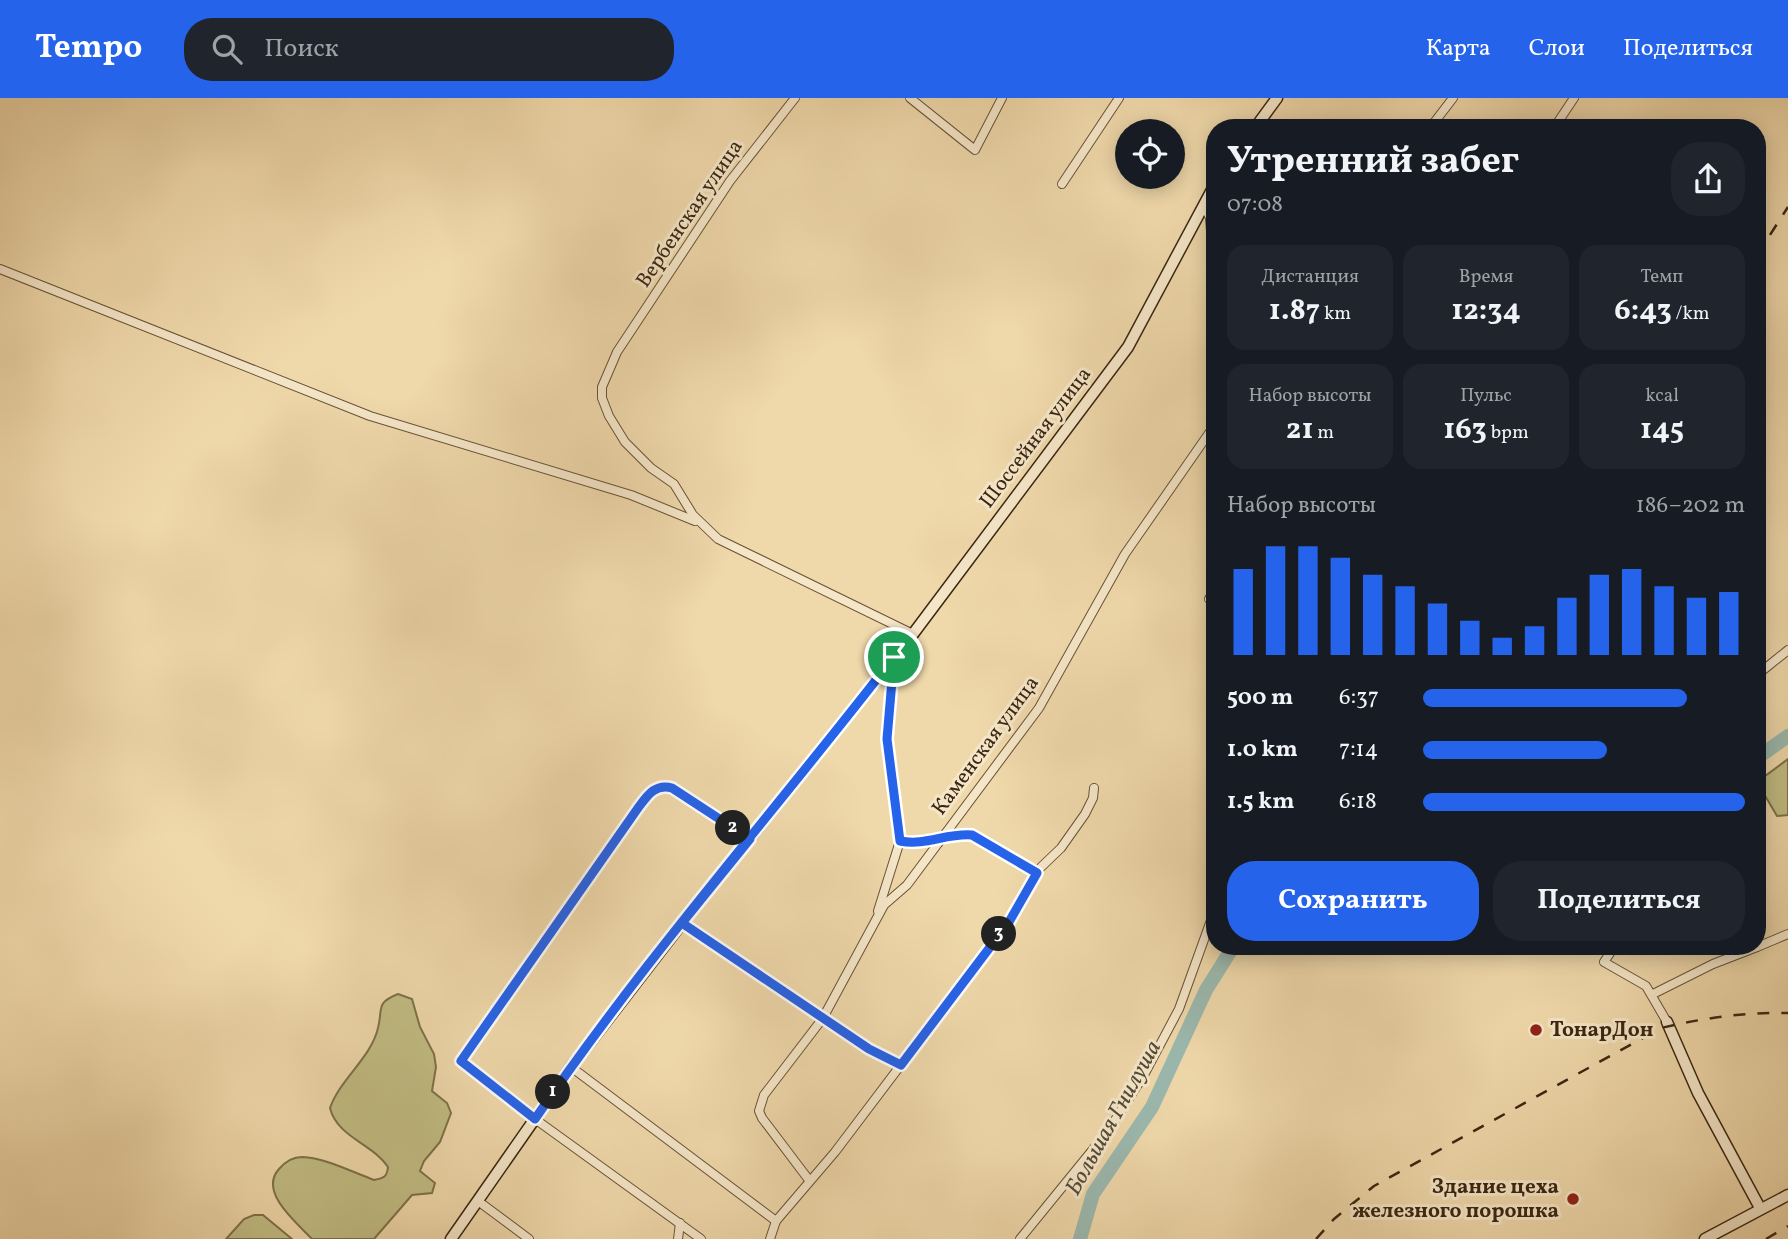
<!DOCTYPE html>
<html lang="ru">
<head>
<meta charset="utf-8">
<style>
	:root { --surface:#171b24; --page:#20242c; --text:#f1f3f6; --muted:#9ea1a6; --accent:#2563eb }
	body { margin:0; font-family:Vollkorn,serif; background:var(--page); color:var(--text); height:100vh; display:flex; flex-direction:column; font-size:26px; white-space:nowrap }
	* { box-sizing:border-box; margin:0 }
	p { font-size:23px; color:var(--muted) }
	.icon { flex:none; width:38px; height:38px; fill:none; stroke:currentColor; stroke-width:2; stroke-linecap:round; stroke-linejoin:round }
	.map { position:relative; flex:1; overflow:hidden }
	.sheet { position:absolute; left:1206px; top:21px; width:560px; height:836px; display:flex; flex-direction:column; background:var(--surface); border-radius:28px; box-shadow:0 4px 18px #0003 }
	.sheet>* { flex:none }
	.controls { position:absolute; left:1115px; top:21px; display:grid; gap:14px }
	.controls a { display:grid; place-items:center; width:70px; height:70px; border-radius:50%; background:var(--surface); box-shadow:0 4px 18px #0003; font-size:35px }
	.pin { position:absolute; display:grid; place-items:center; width:60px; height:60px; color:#fff; margin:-30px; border:4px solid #fff; border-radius:50%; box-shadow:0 2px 7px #0007 }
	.km { position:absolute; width:35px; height:35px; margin:-18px; border-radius:50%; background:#222; color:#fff; font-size:19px; line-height:35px; text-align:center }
	.round { display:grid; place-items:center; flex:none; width:74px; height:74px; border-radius:28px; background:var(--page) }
	.head { display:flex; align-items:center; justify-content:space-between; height:119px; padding:0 21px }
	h1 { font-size:38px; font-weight:700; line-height:52px }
	.figures { display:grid; grid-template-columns:repeat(3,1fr); gap:10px; height:119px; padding:7px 21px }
	.figures div { display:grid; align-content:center; border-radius:18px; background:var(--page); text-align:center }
	.figures b { font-size:30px; font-weight:700 }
	.figures small { font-size:19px; font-weight:400 }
	.figures p { font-size:19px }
	.chart { height:196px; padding:14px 21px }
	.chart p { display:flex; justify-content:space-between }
	.chart svg { width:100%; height:126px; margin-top:7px; stroke:var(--accent); stroke-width:6 }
	.primary-button { display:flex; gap:14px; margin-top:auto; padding:14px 21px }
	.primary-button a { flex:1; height:80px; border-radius:28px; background:var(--accent); color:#fff; font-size:28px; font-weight:700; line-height:80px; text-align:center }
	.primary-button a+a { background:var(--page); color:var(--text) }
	ul { padding:0 21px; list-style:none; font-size:23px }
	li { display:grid; grid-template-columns:112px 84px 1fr; align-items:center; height:52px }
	li i { height:18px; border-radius:9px; background:var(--accent) }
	header { display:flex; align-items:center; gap:42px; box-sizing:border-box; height:98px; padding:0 35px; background:var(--accent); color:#fff }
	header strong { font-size:33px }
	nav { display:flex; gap:38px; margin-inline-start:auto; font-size:24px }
	.search { width:490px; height:63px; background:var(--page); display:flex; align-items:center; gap:18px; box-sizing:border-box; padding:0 24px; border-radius:28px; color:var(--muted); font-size:26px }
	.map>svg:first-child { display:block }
	.green { fill:#c1bc83; stroke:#7e714a; stroke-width:2 }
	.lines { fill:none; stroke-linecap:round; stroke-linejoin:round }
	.river { stroke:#9bb9af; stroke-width:14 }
	.street-casing { stroke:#675238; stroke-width:10 }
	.secondary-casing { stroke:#3a2612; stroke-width:13 }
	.street { stroke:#f5e6c8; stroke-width:8 }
	.secondary { stroke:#f5e6c8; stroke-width:10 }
	.rail { stroke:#3a2612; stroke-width:2.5; stroke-dasharray:12 12; stroke-linecap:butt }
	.route-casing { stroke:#fff; stroke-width:14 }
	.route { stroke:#2563eb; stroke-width:9 }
	.poi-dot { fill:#8f2418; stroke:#f5e6c8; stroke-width:2.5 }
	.labels { text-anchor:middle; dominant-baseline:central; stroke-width:6; stroke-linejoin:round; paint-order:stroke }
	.street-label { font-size:21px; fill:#3a2612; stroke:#f5e6c8 }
	.poi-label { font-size:21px; font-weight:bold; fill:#3a2612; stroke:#f5e6c8; text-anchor:start }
	.water-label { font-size:23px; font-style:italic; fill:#524b39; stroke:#f5e6c8 }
</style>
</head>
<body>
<header>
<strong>Tempo</strong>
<div class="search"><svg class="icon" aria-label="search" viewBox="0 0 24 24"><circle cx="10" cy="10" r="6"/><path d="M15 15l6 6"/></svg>Поиск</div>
<nav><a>Карта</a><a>Слои</a><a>Поделиться</a></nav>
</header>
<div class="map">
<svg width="1788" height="1141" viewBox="0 0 1788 1141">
	<rect width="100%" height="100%" fill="#efd8aa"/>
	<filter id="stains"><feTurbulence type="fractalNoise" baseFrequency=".00286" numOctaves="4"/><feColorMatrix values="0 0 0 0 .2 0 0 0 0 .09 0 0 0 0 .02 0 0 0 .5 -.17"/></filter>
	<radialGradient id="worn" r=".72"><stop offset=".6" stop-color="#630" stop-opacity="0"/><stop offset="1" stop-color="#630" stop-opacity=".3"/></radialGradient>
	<g class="green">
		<path d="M1788,661v56l-11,1 -20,-34z"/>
		<path d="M398,896l14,5 8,28 14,27 2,13 -4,24 15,12 4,10 -11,29 -16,19 -4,10 15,12 -3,10 -20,2 -38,44h-62c-15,-16 -54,-47 -33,-70 6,-7 14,-12 23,-12 24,1 50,15 72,23 10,-2 13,-3 14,-13 -15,-23 -51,-30 -58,-59 10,-29 41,-50 48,-80 5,-19 -3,-25 20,-34z"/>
		<path d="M254,1117h9l29,24h-66l18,-20z"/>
	</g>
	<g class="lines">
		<g class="river">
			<path d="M1757,660l31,-22"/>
			<path d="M1080,1141l13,-45 59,-87 54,-117 27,-43"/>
		</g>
		<g class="street-casing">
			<g id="street">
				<path d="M795,0l-65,83 -113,171 -15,35v11l7,18 16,26 26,26 23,16 19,31 25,24 195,95"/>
				<path d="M910,0l65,52 27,-52"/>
				<path d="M1430,30l23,-30"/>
				<path d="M1554,30l20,-30"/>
				<path d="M1062,86l57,-86"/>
				<path d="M1204,107l6,13 4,50"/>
				<path d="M0,171l370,147 261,79 64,26"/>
				<path d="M1209,501l5,-8"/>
				<path d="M1757,577l31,-25"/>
				<path d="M900,743c26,5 46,-9 72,-6l65,38"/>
				<path d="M878,813l22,-70 -13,-102 8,-82"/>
				<path d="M682,825l187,126 32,16"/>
				<path d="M1614,849l-10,15 42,24 21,36"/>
				<path d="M1757,849l31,-13"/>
				<path d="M1653,896l60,-30 44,-17"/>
				<path d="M571,969l205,154"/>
				<path d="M809,1082l-47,-62 -3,-7 5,-16 59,-77 61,-113 23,-20 132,-177 86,-154 89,-128"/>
				<path d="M478,1103l51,38"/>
				<path d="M678,1141l2,-16"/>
				<path d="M701,1141l-166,-120 -74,-58 189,-269 14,-6 8,2 78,51"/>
				<path d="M770,1141l6,-18 59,-69 174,-230 29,-52 23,-22 24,-34 8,-16 1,-10"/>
				<path d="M1020,1141l88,-108 36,-56 35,-66 35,-97"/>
			</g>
		</g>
		<g class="secondary-casing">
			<g id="secondary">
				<path d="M1255,30l22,-30"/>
				<path d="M1667,924l31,71 62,115"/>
				<path d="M451,1141l120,-172 111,-144 231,-289 215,-287 86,-161"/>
				<path d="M1705,1141l83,-44"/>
			</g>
		</g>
		<use href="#street" class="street"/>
		<use href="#secondary" class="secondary"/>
		<g class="rail">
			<path d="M1757,157l31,-48"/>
			<path d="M1316,1141l18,-20 40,-33 287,-158c43,-10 83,-16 127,-15"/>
			<path d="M1766,1141l22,-13"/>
		</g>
	</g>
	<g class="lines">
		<g class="route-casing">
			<path id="route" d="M894,559c-119,154 -249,301 -359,462l-74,-58 177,-253c9,-12 17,-25 34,-20l78,51 -68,84 187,126 32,16 108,-143 28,-49 -65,-38c-26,-2 -46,11 -72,6l-13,-102 7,-82"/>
		</g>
		<use href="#route" class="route"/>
	</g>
	<g class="poi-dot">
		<circle cx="1536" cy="932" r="7"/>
		<circle cx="1573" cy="1101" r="7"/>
	</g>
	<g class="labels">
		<g class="street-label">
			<text transform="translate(690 116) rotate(-56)">Вербенская улица</text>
			<text transform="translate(1036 340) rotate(-53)">Шоссейная улица</text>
			<text transform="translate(986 648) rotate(-54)">Каменская улица</text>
		</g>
		<g class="poi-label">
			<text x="1550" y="932">ТонарДон</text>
			<text x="1559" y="1089" text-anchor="end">Здание цеха<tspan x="1559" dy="24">железного порошка</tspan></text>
		</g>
		<g class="water-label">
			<text transform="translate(1114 1020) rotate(-61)">Большая Гнилуша</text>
		</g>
	</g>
	<rect width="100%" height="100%" filter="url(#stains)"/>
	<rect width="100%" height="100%" fill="url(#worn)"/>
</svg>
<div class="controls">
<a><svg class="icon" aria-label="locate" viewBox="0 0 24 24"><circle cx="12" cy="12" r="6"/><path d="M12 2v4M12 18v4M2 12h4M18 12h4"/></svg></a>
</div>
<div class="pin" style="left:894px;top:559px;background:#1e9e55"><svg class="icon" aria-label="arrive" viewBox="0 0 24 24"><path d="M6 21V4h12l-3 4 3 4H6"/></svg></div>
<b class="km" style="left:553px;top:994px">1</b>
<b class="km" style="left:733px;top:730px">2</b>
<b class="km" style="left:999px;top:836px">3</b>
<section class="sheet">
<div class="head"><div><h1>Утренний забег</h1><p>07:08</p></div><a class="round"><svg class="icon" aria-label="share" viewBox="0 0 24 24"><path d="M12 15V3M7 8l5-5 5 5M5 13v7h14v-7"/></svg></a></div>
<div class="figures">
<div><p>Дистанция</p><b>1.87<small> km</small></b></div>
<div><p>Время</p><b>12:34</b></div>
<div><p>Темп</p><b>6:43<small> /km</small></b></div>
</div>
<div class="figures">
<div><p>Набор высоты</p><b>21<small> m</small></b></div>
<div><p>Пульс</p><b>163<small> bpm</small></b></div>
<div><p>kcal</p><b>145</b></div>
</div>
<div class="chart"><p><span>Набор высоты</span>186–202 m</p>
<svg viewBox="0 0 160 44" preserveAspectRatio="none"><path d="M5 44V14M15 44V6M25 44V6M35 44V10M45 44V16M55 44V20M65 44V26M75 44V32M85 44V38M95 44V34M105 44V24M115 44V16M125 44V14M135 44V20M145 44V24M155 44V22"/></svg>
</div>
<ul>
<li><b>500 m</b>6:37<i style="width:82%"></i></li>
<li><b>1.0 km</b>7:14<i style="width:57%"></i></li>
<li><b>1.5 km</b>6:18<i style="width:100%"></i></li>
</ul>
<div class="primary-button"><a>Сохранить</a><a>Поделиться</a></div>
</section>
</div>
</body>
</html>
